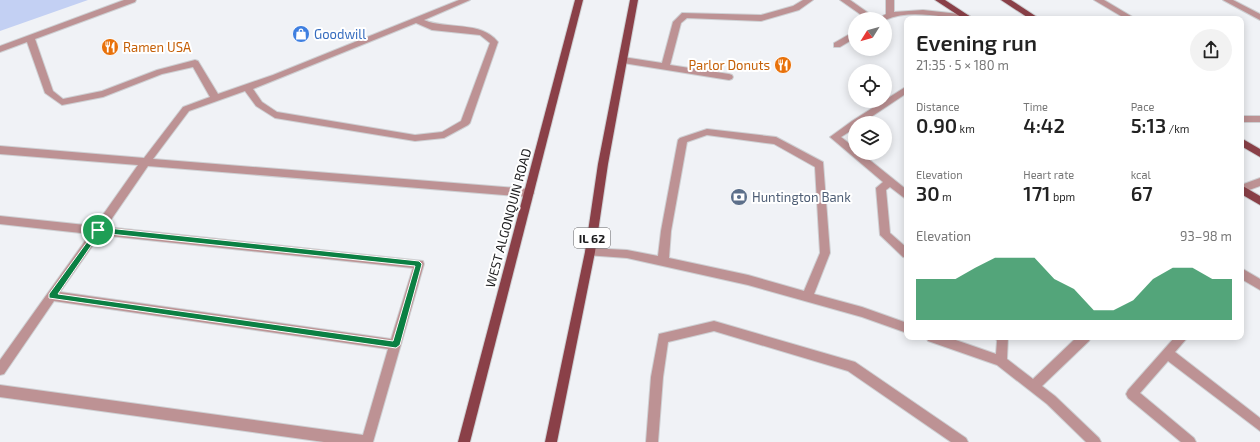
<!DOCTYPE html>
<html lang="en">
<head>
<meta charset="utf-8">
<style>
	:root { --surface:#fff; --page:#f2f2f2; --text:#222; --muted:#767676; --accent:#0b8043 }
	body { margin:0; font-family:"Exo 2",sans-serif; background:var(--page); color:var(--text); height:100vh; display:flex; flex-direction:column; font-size:15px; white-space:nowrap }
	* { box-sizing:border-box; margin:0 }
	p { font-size:13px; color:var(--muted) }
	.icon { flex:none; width:22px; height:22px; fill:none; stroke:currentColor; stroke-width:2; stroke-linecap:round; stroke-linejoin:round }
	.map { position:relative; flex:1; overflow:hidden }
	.sheet { position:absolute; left:904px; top:16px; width:340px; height:324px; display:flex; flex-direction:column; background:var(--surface); border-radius:8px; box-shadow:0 2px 10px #0003 }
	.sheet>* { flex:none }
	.needle { width:26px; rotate:233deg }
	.buttons { position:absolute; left:848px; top:12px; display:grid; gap:8px }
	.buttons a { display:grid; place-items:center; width:44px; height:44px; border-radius:50%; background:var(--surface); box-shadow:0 2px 10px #0003; font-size:20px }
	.pin { position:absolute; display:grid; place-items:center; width:34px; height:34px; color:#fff; margin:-17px; border:2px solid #fff; border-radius:50%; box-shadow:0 1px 4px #0007 }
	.round { display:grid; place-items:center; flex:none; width:42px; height:42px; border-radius:21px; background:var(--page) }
	.head { display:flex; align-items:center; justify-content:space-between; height:68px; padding:0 12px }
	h1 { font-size:22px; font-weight:600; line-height:30px }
	.figures { display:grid; grid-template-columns:repeat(3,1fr); gap:6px; height:68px; padding:4px 12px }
	.figures div { display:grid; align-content:center }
	.figures b { font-size:20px; font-weight:600 }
	.figures small { font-size:11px; font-weight:400 }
	.figures p { font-size:11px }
	.chart { height:112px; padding:8px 12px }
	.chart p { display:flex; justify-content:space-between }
	.chart svg { width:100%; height:72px; margin-top:4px; fill:var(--accent); opacity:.7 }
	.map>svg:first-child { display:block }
	.green { fill:#c3d0f3 }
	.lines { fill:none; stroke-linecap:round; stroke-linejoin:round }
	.lane-casing { stroke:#ced0d3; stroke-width:2 }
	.primary-casing { stroke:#ced0d3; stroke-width:2 }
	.lane { fill:#bd9294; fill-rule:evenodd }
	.primary { fill:#8a4048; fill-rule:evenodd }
	.route { fill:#0b8043; stroke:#fff; fill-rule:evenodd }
	.labels { text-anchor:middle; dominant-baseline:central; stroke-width:4; stroke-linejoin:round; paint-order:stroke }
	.shield { fill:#fff; stroke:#606062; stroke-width:1 }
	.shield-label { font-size:12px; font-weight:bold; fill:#1c1c1e }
	.shop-label { font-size:13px; fill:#366cbe; stroke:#fff; text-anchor:start }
	.food-label { font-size:13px; fill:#c56008; stroke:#fff; text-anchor:start }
	.service-label { font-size:13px; fill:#4e5e75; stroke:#fff; text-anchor:start }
	.street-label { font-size:13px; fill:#1c1c1e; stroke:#fff }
</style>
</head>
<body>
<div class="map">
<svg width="1260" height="442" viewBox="0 0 1260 442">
	<rect width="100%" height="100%" fill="#f0f2f6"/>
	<path class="green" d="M0,0h88l-88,31z"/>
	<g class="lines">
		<g class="lane-casing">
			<g id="lane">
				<path d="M124,0h12l-1,2 -100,37 18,52 10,8 39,-8 55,-21 38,-10 3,1 20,33 55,-19 186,-75h11l-46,20c23,10 57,0 74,22l-28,81 -2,2 -24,13 -29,3 -140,-23 -19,-12 -11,-15 -56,20 -36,48 376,30 3,1 2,3 -2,3 -3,1 -381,-31 -42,61 317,34 1,3 -51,178h-49l-324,-45v-12l363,50 25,-86 -334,-48 -50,73 -4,1v-15l90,-126 -90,-10v-8l95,10 43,-61 -138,-11v-8l144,12 39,-51 27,-10 -17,-30 -31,7 -59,23 -41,8 -17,-12 -18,-51 -27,10v-6zM416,23l16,7 48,5 10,8 -29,78 -19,11 -27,3 -138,-23 -15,-10 -9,-13zM100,235l313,33 -22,71 -331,-47z"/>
				<path d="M803,0h10l-14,10 -38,11 -74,-3 -6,5 -11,42 59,9 3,1 1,2 -1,2 -3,1 -106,-17 -4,-3 4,-3 39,6 11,-41 9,-9 79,2 32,-9z"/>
				<path d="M840,0h10l27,19 9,-5v-14h8v12l29,-2 45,5 4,3c-8,3 -19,0 -28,-1 -20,-3 -40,-5 -59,3v-1h-18z"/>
				<path d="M1094,0h10l32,19h-10z"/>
				<path d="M1223,0h10l27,14v6z"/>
				<path d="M855,31v7l-15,9h-6v-4z"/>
				<path d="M907,86v7l-45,30h-7v5l-14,9 14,11v5h6l46,37v10l-17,-13 -4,3 4,43 17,15v10l-4,-1 -23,-22 -4,-47 7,-6 -53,-45 22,-16z"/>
				<rect x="1241" y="116" width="19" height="6"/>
				<path d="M707,129l69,8 47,25 7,91 -16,41 48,13 45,16v10l-45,-16 -114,-32 -121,-27 -41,-3 -1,-3 1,-3 4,-1 37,2 31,6 3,-25 17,-91 2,-2zM707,135l67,9 41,23 5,86 -16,38 -56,-16 -79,-17 2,-27 16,-89z"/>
				<path d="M1260,178v8l-19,7v-8z"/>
				<path d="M1243,269l17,10v11l-17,-10 -2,1v-11z"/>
				<path d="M714,321l141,41 111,76 2,4h-17l-103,-71 -134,-40 -46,11 -5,35 -5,65h-12l5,-65 8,-43z"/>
				<path d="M926,337h21l49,17 1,-13 -2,-4h13l-1,22 26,20 44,-42h14l-2,4 -47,45 13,10 44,42 2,4h-15l-39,-38 -50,-39 -69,-24z"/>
				<path d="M1175,337h13l-13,15 85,66v13l-92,-70 -28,32 54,45 2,4h-15l-53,-44 -2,-4 2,-4z"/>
			</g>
		</g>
		<g class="primary-casing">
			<g id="primary">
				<path d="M575,0h8l-113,442h-12z"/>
				<path d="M630,0h8l-30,164 -13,88 -38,190h-12l40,-190 13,-88z"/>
				<path d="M935,0h10l29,19h-10z"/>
				<path d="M1001,0h10l29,19h-10z"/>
				<path d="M1241,138l19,11v8l-19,-11z"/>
				<path d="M1241,185l19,11v9l-19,-11z"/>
			</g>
		</g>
		<use href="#lane" class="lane"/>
		<use href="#primary" class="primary"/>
	</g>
	<path class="route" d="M98,227l321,34 3,3 -22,81 -4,3 -347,-50v-4zM100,233l315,33 -22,75 -335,-47z"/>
	<defs>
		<g id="shop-disc" transform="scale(0.9)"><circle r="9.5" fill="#3f7fe0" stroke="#fff"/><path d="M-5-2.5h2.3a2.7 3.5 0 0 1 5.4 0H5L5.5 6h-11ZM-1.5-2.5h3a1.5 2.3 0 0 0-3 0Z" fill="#fff"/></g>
		<g id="restaurant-disc" transform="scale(0.9)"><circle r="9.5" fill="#e8710a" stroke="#fff"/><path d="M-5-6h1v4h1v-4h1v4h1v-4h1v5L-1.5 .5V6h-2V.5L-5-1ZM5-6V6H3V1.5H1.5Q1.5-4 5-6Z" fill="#fff"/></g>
		<g id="bank-disc" transform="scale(0.9)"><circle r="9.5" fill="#5c6f8a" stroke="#fff"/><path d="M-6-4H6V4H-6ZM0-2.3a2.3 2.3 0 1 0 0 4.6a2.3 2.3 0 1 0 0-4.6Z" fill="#fff"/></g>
	</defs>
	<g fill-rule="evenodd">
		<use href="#shop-disc" x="301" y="34"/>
		<use href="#restaurant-disc" x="110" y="47"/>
		<use href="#restaurant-disc" x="783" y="65"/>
		<use href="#bank-disc" x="739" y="197"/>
	</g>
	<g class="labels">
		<rect class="shield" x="574" y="228" width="36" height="20" rx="3"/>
		<g class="shield-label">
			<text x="592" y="238">IL 62</text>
		</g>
		<g class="shop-label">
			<text x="314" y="34">Goodwill</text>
		</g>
		<g class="food-label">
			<text x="123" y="47">Ramen USA</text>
			<text x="770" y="65" text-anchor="end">Parlor Donuts</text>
		</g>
		<g class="service-label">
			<text x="752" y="197">Huntington Bank</text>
		</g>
		<g class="street-label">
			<text transform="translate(508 218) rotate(-75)">WEST ALGONQUIN ROAD</text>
		</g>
	</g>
</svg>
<div class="buttons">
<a><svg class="needle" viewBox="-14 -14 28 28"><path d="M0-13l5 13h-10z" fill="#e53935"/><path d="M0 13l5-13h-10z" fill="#767676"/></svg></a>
<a><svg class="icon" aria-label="locate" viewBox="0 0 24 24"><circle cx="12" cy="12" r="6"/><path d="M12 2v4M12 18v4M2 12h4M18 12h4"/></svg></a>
<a><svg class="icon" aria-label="layers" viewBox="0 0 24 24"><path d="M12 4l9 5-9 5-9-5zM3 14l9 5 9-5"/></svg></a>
</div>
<div class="pin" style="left:98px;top:230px;background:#1e9e55"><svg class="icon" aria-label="arrive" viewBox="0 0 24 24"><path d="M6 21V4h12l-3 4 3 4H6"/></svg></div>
<section class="sheet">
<div class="head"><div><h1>Evening run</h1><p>21:35 · 5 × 180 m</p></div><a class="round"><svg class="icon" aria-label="share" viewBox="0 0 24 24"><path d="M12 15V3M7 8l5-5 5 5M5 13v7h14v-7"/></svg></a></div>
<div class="figures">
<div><p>Distance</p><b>0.90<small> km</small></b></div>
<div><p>Time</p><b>4:42</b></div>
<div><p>Pace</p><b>5:13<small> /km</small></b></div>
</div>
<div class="figures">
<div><p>Elevation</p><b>30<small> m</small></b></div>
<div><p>Heart rate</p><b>171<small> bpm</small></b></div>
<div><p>kcal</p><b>67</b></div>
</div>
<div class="chart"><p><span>Elevation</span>93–98 m</p>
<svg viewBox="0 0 160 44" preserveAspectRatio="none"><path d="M0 44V19L10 19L20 19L30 12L40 6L50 6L60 6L70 19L80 25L90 38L100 38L110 32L120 19L130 12L140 12L150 19L160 19V44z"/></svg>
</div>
</section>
</div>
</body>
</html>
